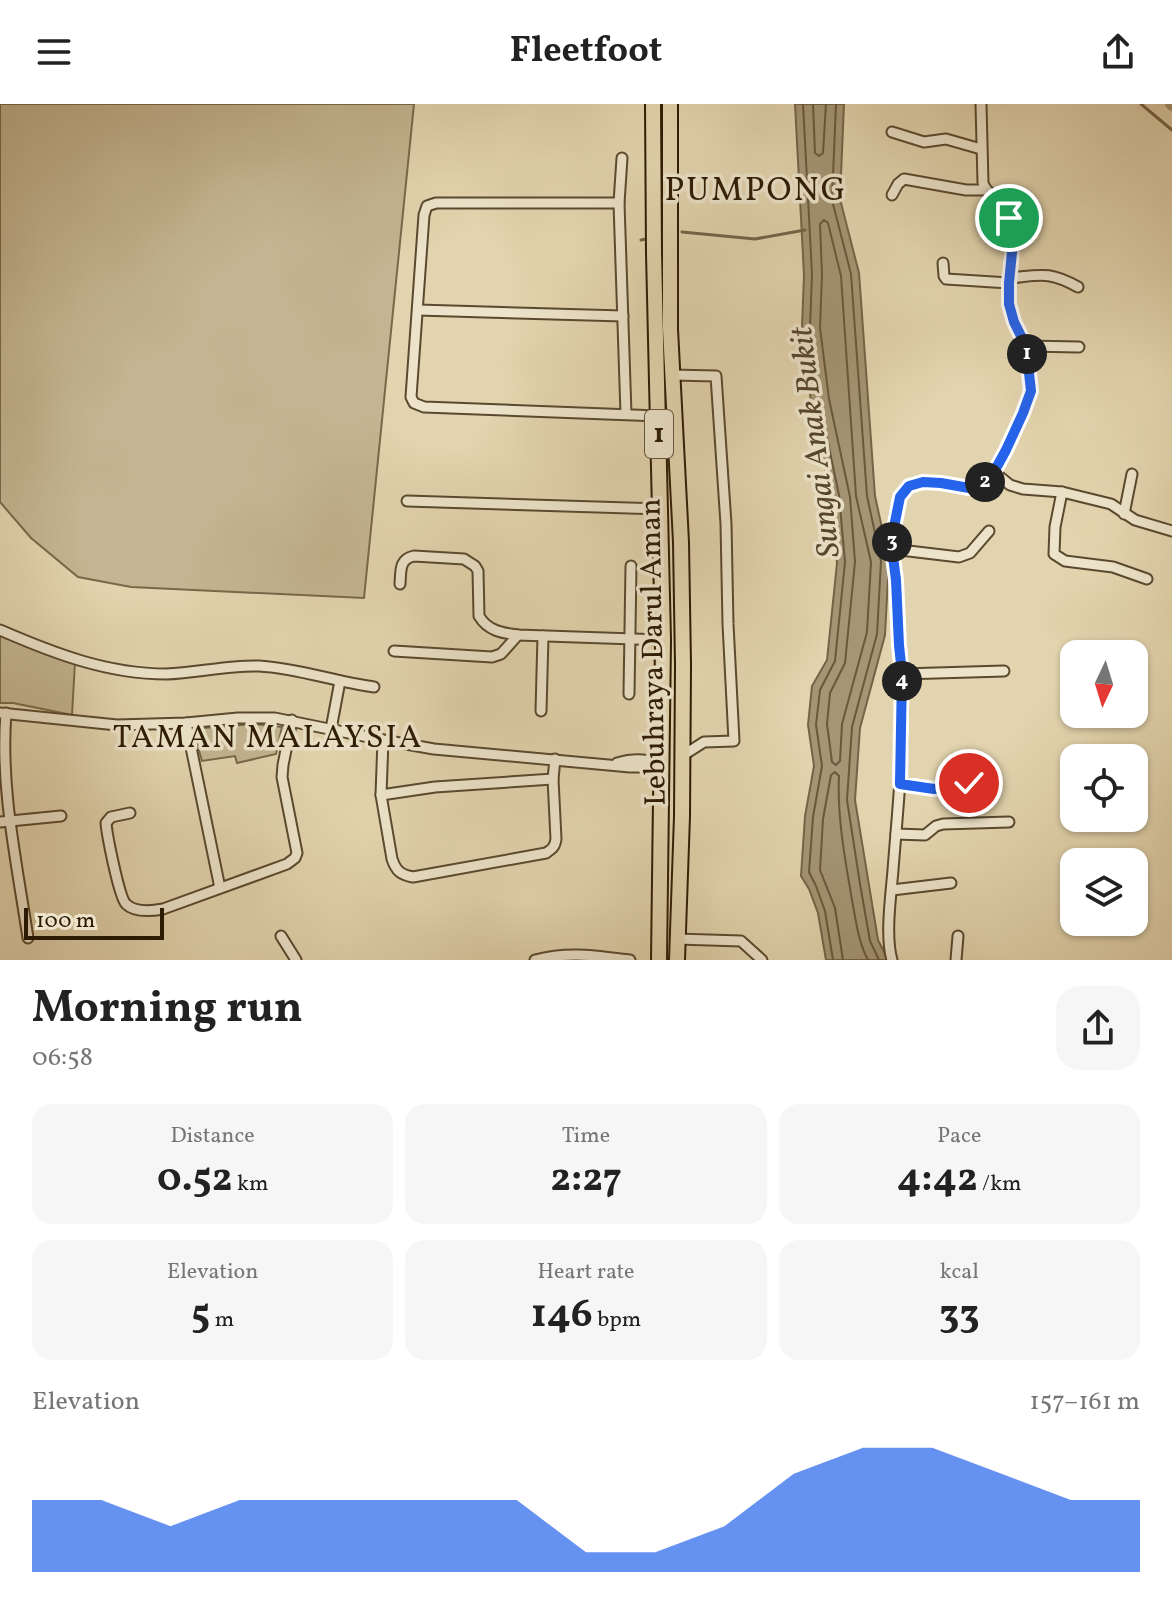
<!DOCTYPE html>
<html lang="en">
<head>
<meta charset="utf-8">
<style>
	:root { --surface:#fff; --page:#f6f6f6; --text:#222; --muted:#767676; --accent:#2563eb }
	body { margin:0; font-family:Vollkorn,serif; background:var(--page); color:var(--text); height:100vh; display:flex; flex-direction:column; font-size:30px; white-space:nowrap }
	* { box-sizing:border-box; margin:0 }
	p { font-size:26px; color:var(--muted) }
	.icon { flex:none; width:44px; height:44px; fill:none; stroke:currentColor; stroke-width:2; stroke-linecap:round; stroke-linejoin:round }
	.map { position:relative; height:856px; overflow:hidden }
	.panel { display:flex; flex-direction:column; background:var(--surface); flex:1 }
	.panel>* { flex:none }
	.needle { width:52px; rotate:184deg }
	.buttons { position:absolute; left:1060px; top:536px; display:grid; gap:16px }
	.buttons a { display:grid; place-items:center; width:88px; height:88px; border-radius:16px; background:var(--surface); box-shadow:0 2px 6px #0004; font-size:40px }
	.scale { position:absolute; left:24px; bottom:20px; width:140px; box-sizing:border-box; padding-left:8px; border:4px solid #2d1b03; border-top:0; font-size:22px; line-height:28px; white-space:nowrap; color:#2d1b03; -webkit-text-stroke:6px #ece3ca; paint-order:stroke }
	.pin { position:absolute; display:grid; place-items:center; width:68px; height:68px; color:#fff; margin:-34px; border:4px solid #fff; border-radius:50%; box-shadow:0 2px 8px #0007 }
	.km { position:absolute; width:40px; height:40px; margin:-20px; border-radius:50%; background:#222; color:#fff; font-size:22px; line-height:40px; text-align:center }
	.round { display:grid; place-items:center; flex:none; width:84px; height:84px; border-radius:24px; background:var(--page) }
	.head { display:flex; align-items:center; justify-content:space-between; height:136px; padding:0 32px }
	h1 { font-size:44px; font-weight:700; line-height:60px }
	.figures { display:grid; grid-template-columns:repeat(3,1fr); gap:12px; height:136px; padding:8px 32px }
	.figures div { display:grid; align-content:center; border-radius:20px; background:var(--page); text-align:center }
	.figures b { font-size:40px; font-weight:700 }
	.figures small { font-size:22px; font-weight:400 }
	.figures p { font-size:22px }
	.chart { height:224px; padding:16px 32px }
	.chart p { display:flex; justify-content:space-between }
	.chart svg { width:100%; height:144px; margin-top:8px; fill:var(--accent); opacity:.7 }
	header { display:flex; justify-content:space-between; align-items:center; height:104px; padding:0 32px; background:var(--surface); font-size:36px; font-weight:700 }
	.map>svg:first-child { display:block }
	.green { fill:#c3b591; stroke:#78684a; stroke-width:2 }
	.water { fill:#a49574; stroke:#746447; stroke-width:2 }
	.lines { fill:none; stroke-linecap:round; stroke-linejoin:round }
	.shore { stroke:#68583c; stroke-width:2 }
	.stream { stroke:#746447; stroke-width:3 }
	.canal { stroke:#a49574; stroke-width:10 }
	.minor-casing { stroke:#5a492e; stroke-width:13 }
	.highway-casing { stroke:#2d1b03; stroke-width:18 }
	.minor { stroke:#ece3ca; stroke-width:9 }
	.highway { stroke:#e2d4ae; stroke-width:14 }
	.route-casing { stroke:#fff; stroke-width:16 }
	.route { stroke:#2563eb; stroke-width:10 }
	.labels { text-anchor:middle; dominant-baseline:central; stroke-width:7; stroke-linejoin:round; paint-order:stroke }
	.shield { fill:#ece3ca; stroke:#66573f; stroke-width:2 }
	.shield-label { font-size:28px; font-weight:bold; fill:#2d1b03 }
	.street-label { font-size:30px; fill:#2d1b03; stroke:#ece3ca }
	.water-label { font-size:32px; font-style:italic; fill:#57462b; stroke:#ece3ca }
	.neighbourhood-label { font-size:32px; letter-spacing:2px; fill:#2d1b03; stroke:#ece3ca }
	.quarter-label { font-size:34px; letter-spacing:2px; fill:#2d1b03; stroke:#ece3ca }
</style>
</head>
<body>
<header><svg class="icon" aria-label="menu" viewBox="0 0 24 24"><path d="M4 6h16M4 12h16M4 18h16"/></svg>Fleetfoot<svg class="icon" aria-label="share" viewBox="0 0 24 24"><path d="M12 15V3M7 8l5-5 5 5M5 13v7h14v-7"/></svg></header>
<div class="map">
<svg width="1172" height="856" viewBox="0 0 1172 856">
	<rect width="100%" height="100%" fill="#e2d4ae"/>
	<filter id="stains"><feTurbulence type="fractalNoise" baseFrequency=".0025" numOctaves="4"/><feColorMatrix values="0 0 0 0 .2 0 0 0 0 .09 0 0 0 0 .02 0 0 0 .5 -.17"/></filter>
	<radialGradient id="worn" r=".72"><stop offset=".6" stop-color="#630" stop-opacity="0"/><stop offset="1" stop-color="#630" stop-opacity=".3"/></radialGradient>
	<g class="green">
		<path d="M0,0h414l-50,494 -233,-11 -53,-10 -47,-39 -31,-36z"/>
		<path d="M0,532l75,26 -3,53 -59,-12h-13z"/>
		<path d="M255,620l27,3 -6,27 -39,9 -2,-7 -33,5 -7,-24 8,-9z"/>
	</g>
	<path class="water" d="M795,0h49l-4,95 19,74 16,223 14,64 -4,75 -25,93 -5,72 23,140 10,20h-62l-8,-47 -9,-24 -8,-13 4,-60 9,-50 -6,-41 4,-39 15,-26 10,-97 -6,-66 -20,-95 -9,-74 2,-53z"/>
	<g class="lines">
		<g class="shore">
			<path d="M803,0l9,170 -2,54 9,72 20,95 6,67 -10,99 -15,29 -4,35 6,41 -9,51 -4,55 7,14 9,25 8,49"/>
			<path d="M813,0l2,49 4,3 4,-3 3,-49"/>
			<path d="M836,0l-4,96 19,74 16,222 14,65 -4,73 -25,93 -5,73 13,84 10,57 9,19"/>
			<path d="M824,116l4,3 13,53 15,220 15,66 -4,70 -25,92 -2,37 -4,4 -4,-3 -5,-38 3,-31 15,-30 10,-101 -5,-65 -21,-98 -9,-71 2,-53 -2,-51z"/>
			<path d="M843,856l-8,-52 -15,-38 3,-51 8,-44 4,-3 4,4c-2,41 6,83 13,124 4,21 6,41 16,60"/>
		</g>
		<g class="stream">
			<path d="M1141,0l31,26"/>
			<path d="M682,128l73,7 50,-9"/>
			<path d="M641,136l5,-1"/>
		</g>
		<path class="canal" d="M1170,0l2,2"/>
		<g class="minor-casing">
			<g id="minor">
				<path d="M892,28l32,10 22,-3 35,10"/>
				<path d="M622,54l-3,45 7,211"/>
				<path d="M892,91l6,-11 6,-5 62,11h19"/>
				<path d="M619,99h-183l-9,3 -3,9 -13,182 3,6 10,4 235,9"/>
				<path d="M943,159l1,13 2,3 63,4"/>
				<path d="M1010,174c31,-3 39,-7 68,9"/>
				<path d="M418,206l205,6"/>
				<path d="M1026,242l53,1"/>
				<path d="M672,271l44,1 10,148 2,100 6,117 -30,1 -22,14"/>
				<path d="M994,368l16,13 13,4 39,3 49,12 24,16 37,11"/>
				<path d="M1062,388l-7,35 -1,27 11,7 48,6 34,12"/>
				<path d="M407,397l254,8"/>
				<path d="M1124,410l8,-40"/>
				<path d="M892,445l67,8 11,-4 19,-22"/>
				<path d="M400,480c1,-13 -1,-25 14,-28l50,3 11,7 3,5 1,45c9,15 23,17 39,19l145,5"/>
				<path d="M0,526c53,23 107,44 166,44 31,-1 62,-9 93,-8 39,2 76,16 115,21"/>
				<path d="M394,547l98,6 9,-3 17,-19"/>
				<path d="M902,570l102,-3"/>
				<path d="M629,590l2,-128"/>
				<path d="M541,607l2,-75"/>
				<path d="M0,609l117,12 69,-2 52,-5h37l108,22 51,9 196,18h19l5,-4"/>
				<path d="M6,609c-6,75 11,151 22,225"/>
				<path d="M186,619l34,165"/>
				<path d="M331,625l9,-48"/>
				<path d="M383,636l-2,55 11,64c4,12 9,16 21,18l133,-24c6,-4 9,-6 10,-14l-3,-60 2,-20"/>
				<path d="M617,659c14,-4 26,-5 39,0"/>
				<path d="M900,680l34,5 35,-6"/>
				<path d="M381,691l54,-8 118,-8"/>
				<path d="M130,709l-19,4 -5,6c1,12 13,74 20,81 9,9 26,7 37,5l124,-45 8,-6 2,-5 -15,-76 1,-12 9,-45"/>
				<path d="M0,718l61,-6"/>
				<path d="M896,730l29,1 11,-9 7,-2 66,-2"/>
				<path d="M892,786l59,-7"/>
				<path d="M281,832l15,24"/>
				<path d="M677,835l64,2 21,19"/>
				<path d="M535,856c34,-9 61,-4 95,0"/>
				<path d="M892,856c-7,-24 -1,-65 1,-90 5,-65 12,-129 9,-194 0,-10 -2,-20 -3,-30 -2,-22 0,-45 -3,-67 -3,-27 -7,-57 5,-83 13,-29 50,-5 72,-8 15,-3 22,-18 28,-30 10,-18 26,-46 29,-66 2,-8 -1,-17 -2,-24 -1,-8 0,-17 -3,-24 -5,-13 -14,-24 -16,-39 -4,-30 7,-60 -1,-91 -4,-17 -21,-17 -25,-31l-2,-79"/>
				<path d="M956,856l2,-24"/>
			</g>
		</g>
		<g class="highway-casing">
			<g id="highway">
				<path d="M653,0l1,149 9,387 -4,320"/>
				<path d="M670,0v225l11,213 2,123 -1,151 -5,144"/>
			</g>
		</g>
		<use href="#minor" class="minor"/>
		<use href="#highway" class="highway"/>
	</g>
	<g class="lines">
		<g class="route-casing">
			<path id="route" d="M969,679l-35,6 -34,-5 2,-110 -3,-29 -3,-65 -4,-31 1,-17 7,-35 9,-11 14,-4 18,1 28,5 16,-5 9,-11 12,-22 17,-37 8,-22 -5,-45 -12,-24 -5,-18v-21l3,-31 -3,-34"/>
		</g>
		<use href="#route" class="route"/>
	</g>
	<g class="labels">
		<rect class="shield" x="645" y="306" width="28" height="48" rx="6"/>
		<g class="shield-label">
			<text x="659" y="330">1</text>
		</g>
		<g class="street-label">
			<text transform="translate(654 548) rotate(-91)">Lebuhraya Darul Aman</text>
		</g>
		<g class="water-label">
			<text transform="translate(817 338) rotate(-97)">Sungai Anak Bukit</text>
		</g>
		<g class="neighbourhood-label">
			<text x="268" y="635">TAMAN MALAYSIA</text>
		</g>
		<g class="quarter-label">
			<text x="756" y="87">PUMPONG</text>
		</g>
	</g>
	<rect width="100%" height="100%" filter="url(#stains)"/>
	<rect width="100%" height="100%" fill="url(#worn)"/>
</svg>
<div class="buttons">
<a><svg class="needle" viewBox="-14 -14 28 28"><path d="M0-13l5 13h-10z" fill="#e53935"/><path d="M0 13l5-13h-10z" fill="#767676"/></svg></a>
<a><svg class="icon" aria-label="locate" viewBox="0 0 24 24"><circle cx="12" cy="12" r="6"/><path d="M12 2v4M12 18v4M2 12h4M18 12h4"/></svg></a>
<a><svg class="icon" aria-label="layers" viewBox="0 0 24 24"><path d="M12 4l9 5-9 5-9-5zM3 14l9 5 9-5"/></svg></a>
</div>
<div class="scale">100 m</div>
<div class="pin" style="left:1009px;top:114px;background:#1e9e55"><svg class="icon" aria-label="arrive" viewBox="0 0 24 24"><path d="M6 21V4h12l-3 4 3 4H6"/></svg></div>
<div class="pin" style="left:969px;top:679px;background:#d93025"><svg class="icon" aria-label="check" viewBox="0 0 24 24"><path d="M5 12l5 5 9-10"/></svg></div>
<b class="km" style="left:1027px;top:250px">1</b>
<b class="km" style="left:985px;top:378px">2</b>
<b class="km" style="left:892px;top:438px">3</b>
<b class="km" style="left:902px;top:577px">4</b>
</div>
<section class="panel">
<div class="head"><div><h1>Morning run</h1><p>06:58</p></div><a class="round"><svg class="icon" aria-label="share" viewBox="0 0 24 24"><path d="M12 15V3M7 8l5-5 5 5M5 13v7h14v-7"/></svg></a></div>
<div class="figures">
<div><p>Distance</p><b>0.52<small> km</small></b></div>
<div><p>Time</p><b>2:27</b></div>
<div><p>Pace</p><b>4:42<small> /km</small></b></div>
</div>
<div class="figures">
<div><p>Elevation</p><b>5<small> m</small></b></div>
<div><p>Heart rate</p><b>146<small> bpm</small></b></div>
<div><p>kcal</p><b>33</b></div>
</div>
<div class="chart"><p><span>Elevation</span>157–161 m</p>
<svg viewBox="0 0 160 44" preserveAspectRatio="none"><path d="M0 44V22L10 22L20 30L30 22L40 22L50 22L60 22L70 22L80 38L90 38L100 30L110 14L120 6L130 6L140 14L150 22L160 22V44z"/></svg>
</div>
</section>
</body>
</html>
